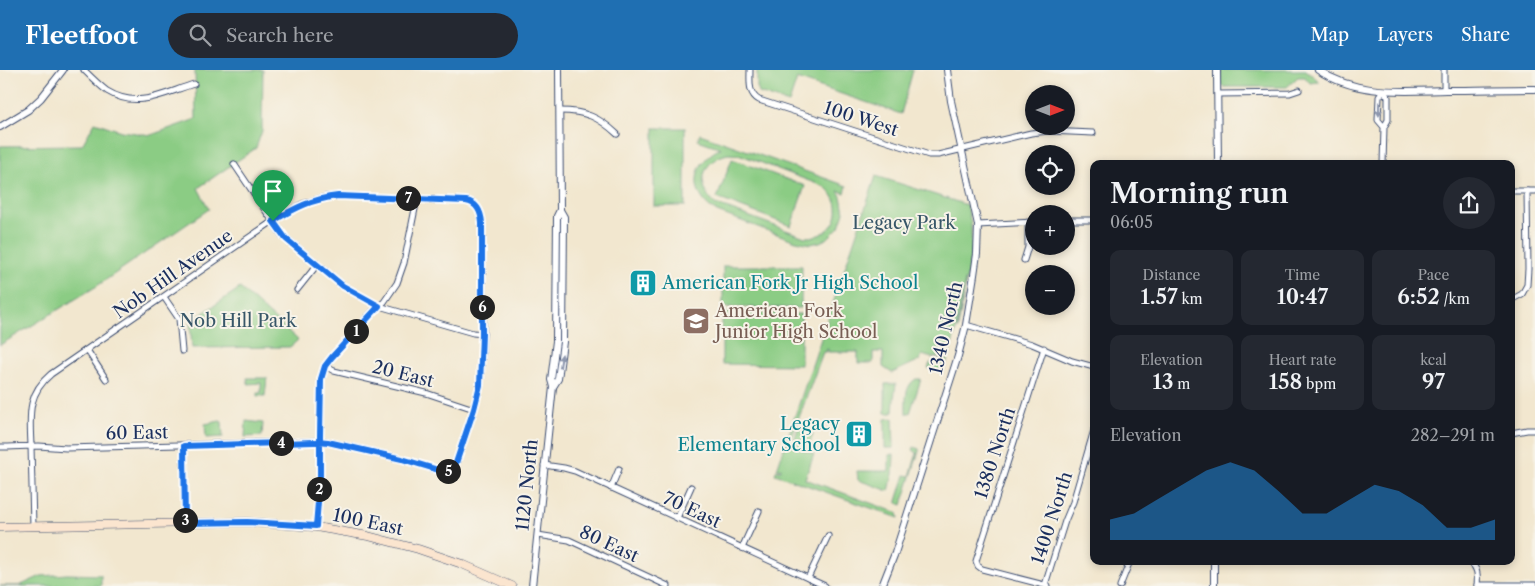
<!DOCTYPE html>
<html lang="en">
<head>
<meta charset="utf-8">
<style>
	:root { --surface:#171b24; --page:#242831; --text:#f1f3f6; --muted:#9ea1a6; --accent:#1f6fb2 }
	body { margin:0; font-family:"Libre Caslon Text",serif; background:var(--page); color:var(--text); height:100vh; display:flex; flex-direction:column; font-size:19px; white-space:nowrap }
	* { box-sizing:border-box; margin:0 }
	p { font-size:16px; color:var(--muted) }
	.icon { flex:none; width:28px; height:28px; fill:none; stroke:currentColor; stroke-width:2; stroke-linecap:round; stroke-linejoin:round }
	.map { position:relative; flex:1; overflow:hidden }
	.sheet { position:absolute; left:1090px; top:90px; width:425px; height:405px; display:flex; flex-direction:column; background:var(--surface); border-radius:10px; box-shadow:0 2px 8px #0003 }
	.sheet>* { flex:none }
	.needle { width:32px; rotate:90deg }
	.fabs { position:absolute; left:1025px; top:15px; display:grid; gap:10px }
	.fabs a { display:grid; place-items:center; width:50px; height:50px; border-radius:50%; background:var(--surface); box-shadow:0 2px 8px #0003; font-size:25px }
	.pin { position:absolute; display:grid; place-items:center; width:42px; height:42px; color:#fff; margin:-51px -21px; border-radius:50% 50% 50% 0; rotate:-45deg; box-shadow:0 0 5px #0007 }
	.pin .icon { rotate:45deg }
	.km { position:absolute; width:25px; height:25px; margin:-12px; border-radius:50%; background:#222; color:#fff; font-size:14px; line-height:25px; text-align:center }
	.round { display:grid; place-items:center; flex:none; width:52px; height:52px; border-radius:26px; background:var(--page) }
	.head { display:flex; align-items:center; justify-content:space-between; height:85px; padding:0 20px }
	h1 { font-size:28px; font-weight:600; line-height:38px }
	.stats { display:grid; grid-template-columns:repeat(3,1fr); gap:8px; height:85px; padding:5px 20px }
	.stats div { display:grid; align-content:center; border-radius:10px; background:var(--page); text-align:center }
	.stats b { font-size:21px; font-weight:600 }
	.stats small { font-size:14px; font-weight:400 }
	.stats p { font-size:14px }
	.chart { height:140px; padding:10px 20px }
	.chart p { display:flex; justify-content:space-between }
	.chart svg { width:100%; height:90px; margin-top:5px; fill:var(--accent); opacity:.7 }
	header { display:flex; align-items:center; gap:30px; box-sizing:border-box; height:70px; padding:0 25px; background:var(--accent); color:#fff }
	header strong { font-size:24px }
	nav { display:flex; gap:28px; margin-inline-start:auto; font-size:18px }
	.search { width:350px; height:45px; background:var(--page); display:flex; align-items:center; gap:12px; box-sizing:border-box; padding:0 18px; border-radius:28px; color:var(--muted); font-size:19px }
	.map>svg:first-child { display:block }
	.green { fill:#8bcc84; stroke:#537e71; fill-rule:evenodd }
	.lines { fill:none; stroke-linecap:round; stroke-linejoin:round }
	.minor-casing { stroke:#3b4b6f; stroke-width:7 }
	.tertiary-casing { stroke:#3b4b6f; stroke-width:8 }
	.secondary-casing { stroke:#3b4b6f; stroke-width:9 }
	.minor { stroke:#fff; stroke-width:5 }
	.tertiary { stroke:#fff; stroke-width:6 }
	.secondary { stroke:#fbe5cf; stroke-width:8 }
	.oneway { fill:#8d97ae }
	.route-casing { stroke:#fff; stroke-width:10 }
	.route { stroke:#1a73e8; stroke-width:6 }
	.labels { text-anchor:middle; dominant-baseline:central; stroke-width:4; stroke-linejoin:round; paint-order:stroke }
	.street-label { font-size:18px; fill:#1b2f5e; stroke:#f7f3e8 }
	.park-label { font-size:18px; fill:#375668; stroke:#f7f3e8 }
	.culture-label { font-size:18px; fill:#0d838f; stroke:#f7f3e8; text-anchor:start }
	.education-label { font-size:18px; fill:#785e54; stroke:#f7f3e8; text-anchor:start }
</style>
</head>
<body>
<header>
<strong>Fleetfoot</strong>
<div class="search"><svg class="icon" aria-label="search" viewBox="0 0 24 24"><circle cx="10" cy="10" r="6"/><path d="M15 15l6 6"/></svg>Search here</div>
<nav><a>Map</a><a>Layers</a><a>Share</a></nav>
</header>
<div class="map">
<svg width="1535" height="516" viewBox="0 0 1535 516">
	<rect width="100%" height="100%" fill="#f7f3e8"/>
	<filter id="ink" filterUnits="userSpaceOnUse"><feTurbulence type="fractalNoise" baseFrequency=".02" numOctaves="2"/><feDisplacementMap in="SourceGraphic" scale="10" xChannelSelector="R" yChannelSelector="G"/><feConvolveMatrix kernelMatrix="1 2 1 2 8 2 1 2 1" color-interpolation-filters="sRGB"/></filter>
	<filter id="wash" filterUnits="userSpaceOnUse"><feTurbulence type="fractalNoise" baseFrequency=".0096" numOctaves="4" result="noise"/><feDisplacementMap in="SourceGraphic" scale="20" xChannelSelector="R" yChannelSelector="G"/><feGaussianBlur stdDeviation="1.12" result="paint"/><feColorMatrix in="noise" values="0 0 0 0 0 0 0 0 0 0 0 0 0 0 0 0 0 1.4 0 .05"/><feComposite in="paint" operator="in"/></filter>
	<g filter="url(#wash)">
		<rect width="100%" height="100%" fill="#f2e7cf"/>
		<g class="green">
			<path d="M195,0h68l-1,61 -6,17 -58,40 11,21 -112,77 -97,59v-199l82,-1 13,-23 26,9 30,4 45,-16z"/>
			<path d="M757,0h156l-12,44 -104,-35 -8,24 -30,-10 -2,-6z"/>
			<path d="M1221,0h85l14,12 -10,1 -5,-6h-7l-11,10h-63l-3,-3z"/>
			<rect x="654" y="58" width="31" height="78"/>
			<path d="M700,64l147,52 -2,7 -7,-2 3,5 3,16 -5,15 -11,11 -8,4 -9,2 -15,-3 -79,-29c-29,-17 -26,-50 4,-64l-23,-8zM728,84l13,1 84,32c24,20 10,51 -20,50l-90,-33c-20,-19 -13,-44 13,-50z"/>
			<path d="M732,89l73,27 -14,40 -74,-28z"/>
			<path d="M876,106l91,29 4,19 1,23 -14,82h-1l8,-49 -9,50 -7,26 -17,2 -10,-3 -2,5 -28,13 -9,-6v-15h-10v11h-15v-11h-30v-3h-1l-1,3h-3l-34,93 25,9 -9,25 93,34 1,5 -124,-44 1,-3 5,-1v-2l-4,1z"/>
			<path d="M723,196h79l-1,42 -78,-1z"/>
			<path d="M240,218l58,52 -8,7 -98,1 -2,-26z"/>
			<path d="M722,243l79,1v51l-79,-1z"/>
			<path d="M948,288l-5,14 -15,-4 2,-5 10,-4z"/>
			<path d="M247,308h20l-2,18h-8v-3h4v-10l-13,1z"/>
			<path d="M916,309h5l-11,34h-4c0,-12 -2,-27 10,-34z"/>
			<path d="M885,314h11l-2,15 -1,14h-8z"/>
			<path d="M893,348l1,30h-9v-29z"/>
			<path d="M220,351l2,1 1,15 -17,1 -1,-14z"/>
			<path d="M246,351l17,2 -1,13 -17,1z"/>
			<path d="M798,358l15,6 -5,15 -15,-5z"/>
			<path d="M914,377l5,2v2l-17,54 -5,-2v-2l8,-26 5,1 7,-23 -4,-3z"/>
			<path d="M894,384l-1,20 -4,17 -31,-11 -1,-9h32v-16z"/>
			<path d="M67,504l34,1v11h-101h19l22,-10z"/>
		</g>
	</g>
	<g filter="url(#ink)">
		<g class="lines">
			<g class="minor-casing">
				<g id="minor">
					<path d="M84,0c7,7 15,15 23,21 31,19 57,2 87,-7"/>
					<path d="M750,0c0,11 -2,24 9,30l170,55h9l93,-22 17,-2 45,2"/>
					<path d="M1444,0v20"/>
					<path d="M1218,24l72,-1 9,-3"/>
					<path d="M560,41c25,0 39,6 57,23"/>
					<path d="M234,94l48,71 61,51 36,20 94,27 10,1"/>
					<path d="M1383,94l1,-37 4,-7v-23l-5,-6 -4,6 -1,23 6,7"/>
					<path d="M1511,121h24"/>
					<path d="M1066,150h28"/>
					<path d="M978,155l56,-3"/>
					<path d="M1024,190l4,-13v-25"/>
					<path d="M297,220l20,-25"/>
					<path d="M164,227l15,22 3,32"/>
					<path d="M1511,230l11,-6 5,-9 1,-16 -1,-78"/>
					<path d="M966,255l66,19 40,17 22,6"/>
					<path d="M1044,278l-68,213 2,5 4,3 66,17"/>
					<path d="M87,280l19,29"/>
					<path d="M325,296l9,5 92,22 48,16"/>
					<path d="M1511,363l16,-3h8"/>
					<path d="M184,376l1,77"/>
					<path d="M0,377c13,0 26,-1 39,-1l27,2 259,-7 77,18 38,12h10l6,-8 18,-54 6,-24 3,-51 -1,-111c-1,-12 -5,-20 -16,-22l-129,-5 -12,1 -23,7 -29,17 -222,153c-25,21 -21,43 -20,72l2,80"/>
					<path d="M544,395l20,3 11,3 250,115"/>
					<path d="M611,418l8,-19"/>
					<path d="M677,448l14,-31"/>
					<path d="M316,457l4,-49 1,-99 4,-13 7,-9 41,-46 11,-9 13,-19 7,-20 13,-64"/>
					<path d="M538,465l31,5 99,46"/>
					<path d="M742,478l17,-37"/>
					<path d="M1469,491c9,7 9,14 8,25"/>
					<path d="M808,508l20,-42"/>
					<path d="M1045,515l20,-64 8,-19 21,-72"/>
					<path d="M1477,515h58"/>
					<path d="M1120,516l10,-25"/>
				</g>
			</g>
			<g class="tertiary-casing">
				<g id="tertiary">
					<path d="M1217,0l1,94"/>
					<path d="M1318,0c39,26 84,21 128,20 30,0 59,-1 89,-1"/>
					<path d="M0,57l28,-17 13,-12 22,-28"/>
					<path d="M553,317l5,-8 5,-37 1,-125 -4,-7"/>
					<path d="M1214,491v25"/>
					<path d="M532,516l21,-199 -2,-7 5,-39 1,-125 3,-6 -1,-140"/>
					<path d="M882,516l13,-33 63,-197 8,-31 8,-50 3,-21 1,-29 -27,-124 -4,-31"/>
				</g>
			</g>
			<g class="secondary-casing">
				<path id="secondary" d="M0,457l247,-5 69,5 52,9 50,13 44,15 50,22"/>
			</g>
			<use href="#minor" class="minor"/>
			<use href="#tertiary" class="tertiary"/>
			<use href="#secondary" class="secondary"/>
		</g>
		<defs><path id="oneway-solid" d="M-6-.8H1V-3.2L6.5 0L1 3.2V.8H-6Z" transform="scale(1.25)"/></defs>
		<g class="oneway">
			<use href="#oneway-solid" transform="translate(1379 39) rotate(91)"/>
			<use href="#oneway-solid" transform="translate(561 291) rotate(-81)"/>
		</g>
	</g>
	<g class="lines" filter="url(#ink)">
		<g class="route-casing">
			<path id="route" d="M273,151l13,18 57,47 36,20 -47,51 -7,9 -4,13 -1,57v42l-4,48 -69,-4 -62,1 -1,-77 130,-4c5,0 9,-1 14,0l74,17 43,13 7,-3 4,-6 18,-54 6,-24 2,-51v-111c-1,-12 -5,-20 -16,-22l-128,-5c-26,3 -43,12 -65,25"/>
		</g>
		<use href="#route" class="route"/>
	</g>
	<defs>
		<g id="building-square" transform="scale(1.4375)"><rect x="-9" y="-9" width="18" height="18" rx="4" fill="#0f9aa8" stroke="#f7f3e8"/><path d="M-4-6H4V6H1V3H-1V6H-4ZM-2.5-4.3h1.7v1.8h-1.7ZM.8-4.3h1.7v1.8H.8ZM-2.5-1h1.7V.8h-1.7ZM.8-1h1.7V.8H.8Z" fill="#fff"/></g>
		<g id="school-square" transform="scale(1.4375)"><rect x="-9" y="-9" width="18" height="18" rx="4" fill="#8d6e63" stroke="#f7f3e8"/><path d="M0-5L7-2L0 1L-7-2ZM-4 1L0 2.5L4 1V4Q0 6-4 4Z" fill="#fff"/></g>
	</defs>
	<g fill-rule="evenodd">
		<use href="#building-square" x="643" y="213"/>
		<use href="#school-square" x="696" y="251"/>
		<use href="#building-square" x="859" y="364"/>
	</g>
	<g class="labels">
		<g class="street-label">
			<text transform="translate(861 49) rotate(18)">100 West</text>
			<text transform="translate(173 204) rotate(-35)">Nob Hill Avenue</text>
			<text transform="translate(946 258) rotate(-77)">1340 North</text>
			<text transform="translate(403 304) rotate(14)">20 East</text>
			<text transform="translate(137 363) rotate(-1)">60 East</text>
			<text transform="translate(995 383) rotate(-72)">1380 North</text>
			<text transform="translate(527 415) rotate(-84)">1120 North</text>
			<text transform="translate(692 440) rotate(25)">70 East</text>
			<text transform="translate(1052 448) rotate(-72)">1400 North</text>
			<text transform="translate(368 452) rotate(12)">100 East</text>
			<text transform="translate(609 474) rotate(25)">80 East</text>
		</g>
		<g class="park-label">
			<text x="904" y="153">Legacy Park</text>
			<text x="238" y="251">Nob Hill Park</text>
		</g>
		<g class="culture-label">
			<text x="662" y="213">American Fork Jr High School</text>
			<text x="840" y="354" text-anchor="end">Legacy<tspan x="840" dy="21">Elementary School</tspan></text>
		</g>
		<g class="education-label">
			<text x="715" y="241">American Fork<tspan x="715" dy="21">Junior High School</tspan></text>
		</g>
	</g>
</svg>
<div class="fabs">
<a><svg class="needle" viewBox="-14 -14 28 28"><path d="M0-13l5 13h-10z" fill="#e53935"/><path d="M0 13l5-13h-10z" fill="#9ea1a6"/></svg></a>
<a><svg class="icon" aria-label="locate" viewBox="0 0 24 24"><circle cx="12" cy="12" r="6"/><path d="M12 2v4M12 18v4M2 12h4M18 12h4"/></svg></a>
<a>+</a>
<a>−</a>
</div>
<div class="pin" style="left:273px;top:151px;background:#1e9e55"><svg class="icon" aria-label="arrive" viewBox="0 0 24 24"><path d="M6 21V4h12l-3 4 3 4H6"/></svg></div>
<b class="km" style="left:356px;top:261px">1</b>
<b class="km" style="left:319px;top:419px">2</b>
<b class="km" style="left:185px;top:450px">3</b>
<b class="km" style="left:281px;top:373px">4</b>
<b class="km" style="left:448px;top:401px">5</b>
<b class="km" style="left:482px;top:237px">6</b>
<b class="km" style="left:408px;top:128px">7</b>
<section class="sheet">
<div class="head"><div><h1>Morning run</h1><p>06:05</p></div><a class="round"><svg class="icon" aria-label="share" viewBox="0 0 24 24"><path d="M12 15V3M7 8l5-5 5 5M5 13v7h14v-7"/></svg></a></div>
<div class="stats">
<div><p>Distance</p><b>1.57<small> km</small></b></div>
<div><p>Time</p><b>10:47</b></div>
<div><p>Pace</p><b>6:52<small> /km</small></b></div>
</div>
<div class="stats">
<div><p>Elevation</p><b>13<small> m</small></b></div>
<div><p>Heart rate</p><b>158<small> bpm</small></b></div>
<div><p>kcal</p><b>97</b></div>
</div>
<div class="chart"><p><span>Elevation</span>282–291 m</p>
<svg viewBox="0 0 160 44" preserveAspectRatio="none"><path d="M0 44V34L10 31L20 24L30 17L40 10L50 6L60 10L70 20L80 31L90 31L100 24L110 17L120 20L130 27L140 38L150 38L160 34V44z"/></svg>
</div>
</section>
</div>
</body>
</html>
